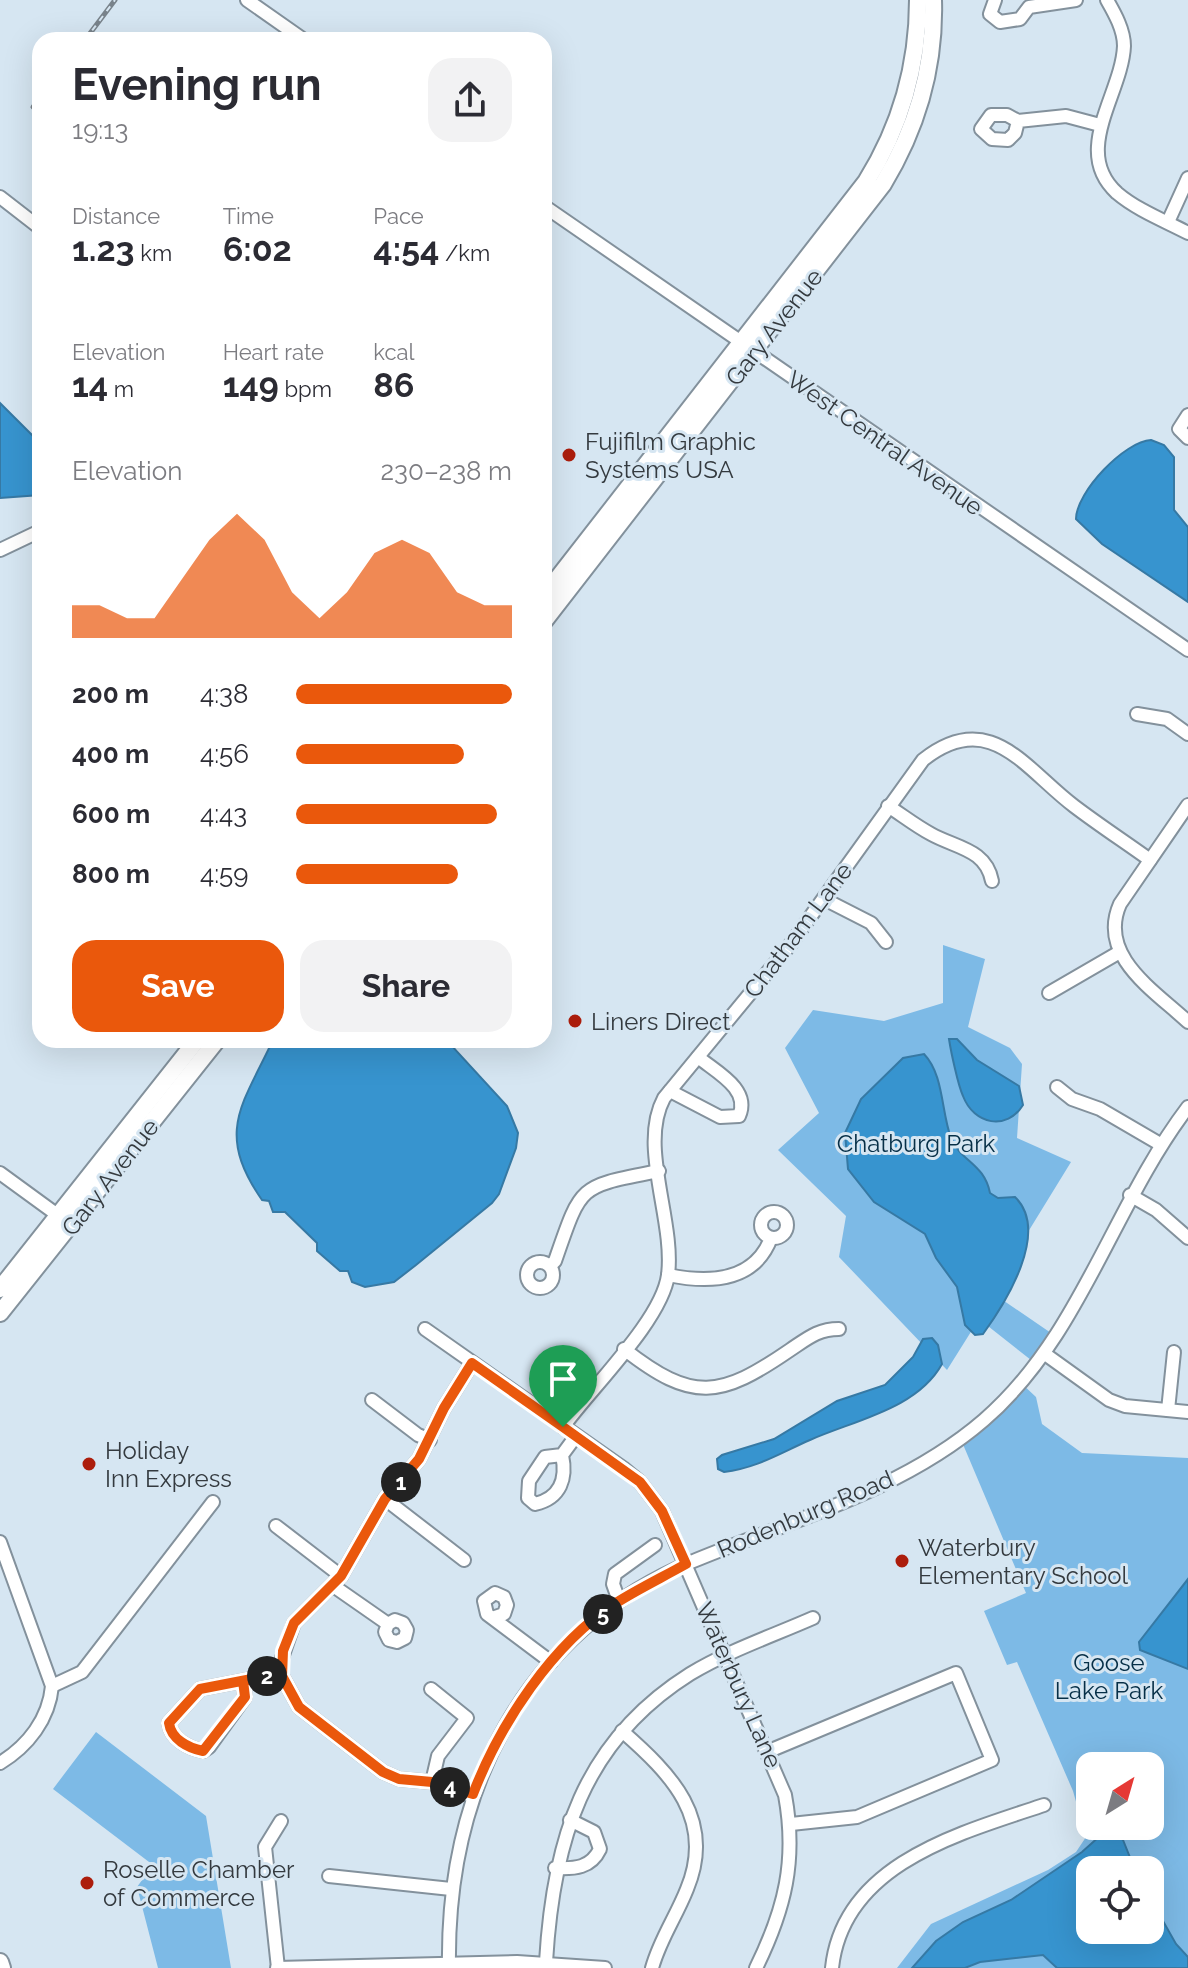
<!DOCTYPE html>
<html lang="en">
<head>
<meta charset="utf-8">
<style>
	:root { --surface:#fff; --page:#f2f2f3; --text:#2b2b33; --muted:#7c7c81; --accent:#ea580c }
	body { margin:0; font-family:Raleway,sans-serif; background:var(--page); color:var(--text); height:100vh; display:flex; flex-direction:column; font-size:30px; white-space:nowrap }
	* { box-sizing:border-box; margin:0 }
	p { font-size:26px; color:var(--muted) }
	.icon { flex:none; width:44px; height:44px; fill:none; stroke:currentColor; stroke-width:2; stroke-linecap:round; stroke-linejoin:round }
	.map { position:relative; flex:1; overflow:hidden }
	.side { position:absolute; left:32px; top:32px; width:520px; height:1016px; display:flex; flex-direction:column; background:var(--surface); border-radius:24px; box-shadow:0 8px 32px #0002 }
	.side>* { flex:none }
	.needle { width:52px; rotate:37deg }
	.fabs { position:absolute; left:1076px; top:1752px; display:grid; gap:16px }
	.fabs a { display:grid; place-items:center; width:88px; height:88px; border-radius:16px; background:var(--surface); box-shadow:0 8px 32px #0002; font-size:40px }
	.pin { position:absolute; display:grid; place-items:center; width:68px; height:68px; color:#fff; margin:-82px -34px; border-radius:50% 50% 50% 0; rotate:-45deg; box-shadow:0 0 8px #0007 }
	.pin .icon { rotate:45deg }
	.km { position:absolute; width:40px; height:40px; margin:-20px; border-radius:50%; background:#222; color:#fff; font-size:22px; line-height:40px; text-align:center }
	.round { display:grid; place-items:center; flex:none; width:84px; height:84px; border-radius:24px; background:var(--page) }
	.head { display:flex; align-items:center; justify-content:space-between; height:136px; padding:0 40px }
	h1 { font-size:44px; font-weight:700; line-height:60px }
	.metrics { display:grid; grid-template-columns:repeat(3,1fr); gap:12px; height:136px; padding:8px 40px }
	.metrics div { display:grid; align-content:center }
	.metrics b { font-size:34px; font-weight:700 }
	.metrics small { font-size:22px; font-weight:400 }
	.metrics p { font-size:22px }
	.chart { height:224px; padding:16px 40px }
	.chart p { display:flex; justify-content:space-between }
	.chart svg { width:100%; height:144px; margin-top:8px; fill:var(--accent); opacity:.7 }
	.primary-button { display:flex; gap:16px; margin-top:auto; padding:16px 40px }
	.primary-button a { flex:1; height:92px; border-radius:24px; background:var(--accent); color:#fff; font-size:32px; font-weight:700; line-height:92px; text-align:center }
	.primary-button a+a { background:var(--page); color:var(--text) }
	ul { padding:0 40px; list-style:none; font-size:26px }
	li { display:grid; grid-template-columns:128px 96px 1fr; align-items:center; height:60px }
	li i { height:20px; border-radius:10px; background:var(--accent) }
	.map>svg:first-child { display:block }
	.green { fill:#7dbae6; fill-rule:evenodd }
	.water { fill:#3794cf; stroke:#3679a4; stroke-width:2 }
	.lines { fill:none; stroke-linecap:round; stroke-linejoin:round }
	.minor-casing { stroke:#83919c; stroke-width:16 }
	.major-casing { stroke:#83919c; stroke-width:20 }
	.minor { stroke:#fff; stroke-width:12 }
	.major { stroke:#fff; stroke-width:16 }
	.rail-casing { stroke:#79838b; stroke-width:5 }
	.rail { stroke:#d6e6f2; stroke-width:2; stroke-dasharray:6; stroke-linecap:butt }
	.route-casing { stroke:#fff; stroke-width:16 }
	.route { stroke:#ea580c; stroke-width:10 }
	.poi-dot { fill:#ac1d0c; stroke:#d6e6f2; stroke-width:3 }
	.labels { text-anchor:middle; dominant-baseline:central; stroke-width:6; stroke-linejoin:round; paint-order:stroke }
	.street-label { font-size:24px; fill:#343a3f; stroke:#d6e6f2 }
	.poi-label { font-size:24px; fill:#343a3f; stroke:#d6e6f2; text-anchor:start }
	.park-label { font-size:24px; fill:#062f47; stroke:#d6e6f2 }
</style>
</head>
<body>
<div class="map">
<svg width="1188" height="1968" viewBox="0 0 1188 1968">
	<rect width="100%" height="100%" fill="#d6e6f2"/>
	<g class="green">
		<path d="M943,945l42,14 -17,68 42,21 12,16 -5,74 54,24 -80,130 60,41 -20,27 -52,-41 -32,51 -108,-113 7,-41 -68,-66 41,-37 -34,-65 28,-38 71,11 59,-18z"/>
		<path d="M1021,1383l15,14 6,27 40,29 106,5v510h-291l34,-44 117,-54 28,-18 10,-15 -13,-46 -56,-129 -10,3 -23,-54 42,-18 -64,-151zM1090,1766h60v60h-60zM1090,1870h60v60h-60z"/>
		<path d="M96,1732l110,84 25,152h-73l-21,-81 16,-22 -100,-76z"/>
	</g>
	<g class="water">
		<path d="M0,403l40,40v52l-40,3z"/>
		<path d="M1151,440l13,5 10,12v53l14,17v75l-86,-58 -26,-25c0,-27 49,-78 75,-79z"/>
		<path d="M949,1039h8l20,21 42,26 4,19c-16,26 -49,20 -60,-9 -5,-11 -12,-44 -14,-57z"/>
		<path d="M273,1040h162l17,6 55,60 11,27 -2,15 -17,46 -7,9 -76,62 -22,17 -29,5 -13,-5 -4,-11h-8l-23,-20v-8l-32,-31h-12l-4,-11 -7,-1c-47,-68 -20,-94 11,-160z"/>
		<path d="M924,1054c20,21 17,57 27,84 10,24 33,25 39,55l8,5 17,-1c35,34 -8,104 -32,137l-8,1 -10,-10 -8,-38 -21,-29 -11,-24 -51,-32 -26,-33 -3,-36 16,-34 42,-41z"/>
		<path d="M932,1338l6,7 4,19c-25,45 -87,56 -132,76 -30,13 -53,28 -86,32l-6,-3 -1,-10 5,-4 52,-16 63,-38 48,-16 28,-28 10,-18z"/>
		<path d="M1188,1579v90l-48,-19 -1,-8z"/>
		<path d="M1115,1832l8,8 12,30h-45v60h60v-32l26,46 12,13v11h-131l-14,-13 -63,7 -15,6h-53l24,-27 27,-19 48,-22 71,-48 19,-17z"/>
	</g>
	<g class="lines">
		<g class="minor-casing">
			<g id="minor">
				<path d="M247,0l57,40"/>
				<path d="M995,0l-5,14 10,8 20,-3 9,-12 47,-7"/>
				<path d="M1107,0c8,14 17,30 17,46 -2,48 -53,105 -7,147 20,17 48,28 71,40"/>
				<path d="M1018,121l-11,-6h-16l-10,14 11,10 16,1 7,-7 3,-12 48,-5 34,9"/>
				<path d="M0,197l40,31"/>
				<path d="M544,206l644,444"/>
				<path d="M1168,222l20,-44"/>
				<path d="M1188,415l-9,14 9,9"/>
				<path d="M0,550l40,-19"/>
				<path d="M1137,714l30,5 21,15"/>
				<path d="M1188,805l-68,99c-23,52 35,87 68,118"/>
				<path d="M888,806c14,9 28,20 43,28 25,14 55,15 61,47"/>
				<path d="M824,899l47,24 15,19"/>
				<path d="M1049,993l69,-40"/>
				<path d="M1057,1087l15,12 28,10 60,35"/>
				<path d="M670,1091l50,26 19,-1c12,-27 -23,-44 -41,-59"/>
				<path d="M0,1173l63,46"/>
				<path d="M1130,1195l26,15 32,28"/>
				<circle cx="774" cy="1225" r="13"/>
				<circle cx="540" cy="1275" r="13"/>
				<path d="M550,1266l5,-5c27,-78 23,-74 104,-90"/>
				<path d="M668,1275c39,8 86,8 103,-37"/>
				<path d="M425,1329l198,139 17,14 22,29 123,284c12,65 0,114 -29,173"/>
				<path d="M624,1349c69,54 96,49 166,1 18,-12 28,-21 49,-21"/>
				<path d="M1045,1354l64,46 16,6 63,6"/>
				<path d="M472,1363l-28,45 -25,51 -34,40 -44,77 -47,47 -12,35v18l17,31 84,65 16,7 33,3 41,12"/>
				<path d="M372,1400l46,35 12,5"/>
				<path d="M1168,1410l6,-58"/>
				<path d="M563,1427c28,-39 99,-107 105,-152 7,-55 -30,-129 -4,-177l126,-153 133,-185c67,-53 102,9 151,46 25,19 51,36 76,54"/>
				<path d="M562,1455c5,23 -1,43 -27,49l-7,-6 1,-17 16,-24 17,-2 14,-19"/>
				<path d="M385,1499l79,61"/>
				<path d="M276,1526l65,50"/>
				<path d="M0,1542l52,144c-3,33 -24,60 -52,77"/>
				<path d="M332,1585l56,39 7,-4 8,3 4,7 -2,8 -8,4 -8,-2 -4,-8 3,-8"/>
				<path d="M619,1601l-6,-17 2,-10 40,-29"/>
				<path d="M495,1617l9,-3 3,-9 -3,-8 -9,-4 -11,8 3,13 64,48"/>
				<path d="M243,1681l2,16 -36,50 -6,4c-15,-3 -32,-12 -34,-28l31,-34 72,-14 10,1"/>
				<path d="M52,1686l30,-14 131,-170"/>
				<path d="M431,1689l36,29 -29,38 -6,26"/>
				<path d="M622,1731c49,43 94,88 65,158 -11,28 -27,50 -35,79"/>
				<path d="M769,1751l187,-78 36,87 -135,57 -66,7"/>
				<path d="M555,1868c20,1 36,0 45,-19l-6,-17 -24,-12"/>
				<path d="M329,1876l122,13"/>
				<path d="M546,1962c7,-120 36,-220 144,-288 38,-23 82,-38 123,-56"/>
				<path d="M277,1968l240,-6 88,6"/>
				<path d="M278,1968l-13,-121 16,-26"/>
				<path d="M449,1968c-3,-176 73,-334 242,-406 98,-41 211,-71 293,-142 97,-84 128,-213 204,-313"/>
				<path d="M832,1968c11,-104 128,-135 212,-163"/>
			</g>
		</g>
		<g class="major-casing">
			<g id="major">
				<path d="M544,596l322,-414c35,-56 52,-116 52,-182"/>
				<path d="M544,621l339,-437c34,-56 52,-119 50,-184"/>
				<path d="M0,1289l197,-249"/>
				<path d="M0,1313l217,-273"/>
				<path d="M0,1962l2,6"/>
			</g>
		</g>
		<use href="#minor" class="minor"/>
		<use href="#major" class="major"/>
		<g class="rail-casing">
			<g id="rail">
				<path d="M85,40l30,-40"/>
				<path d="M33,107l7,-9"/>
			</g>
		</g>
		<use href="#rail" class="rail"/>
	</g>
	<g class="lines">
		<g class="route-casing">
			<path id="route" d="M563,1427l-91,-64 -28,45 -25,51 -34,40 -44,77 -47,47 -11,28 -1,25 -39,5 2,16 -42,54c-15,-3 -32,-12 -34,-28l31,-34 72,-14 10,1 17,31 84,65 16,7 33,3 41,12c27,-70 79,-150 143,-191 22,-14 47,-26 70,-39l-24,-53 -22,-29 -77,-55"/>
		</g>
		<use href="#route" class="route"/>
	</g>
	<g class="poi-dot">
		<circle cx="569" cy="455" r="8"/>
		<circle cx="575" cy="1021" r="8"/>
		<circle cx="89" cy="1464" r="8"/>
		<circle cx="902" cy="1561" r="8"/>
		<circle cx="87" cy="1883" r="8"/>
	</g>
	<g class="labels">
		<g class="street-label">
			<text transform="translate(774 327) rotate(-52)">Gary Avenue</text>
			<text transform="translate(885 443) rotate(35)">West Central Avenue</text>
			<text transform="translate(798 930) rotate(-53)">Chatham Lane</text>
			<text transform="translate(110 1177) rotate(-52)">Gary Avenue</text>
			<text transform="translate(805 1514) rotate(-23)">Rodenburg Road</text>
			<text transform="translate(739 1685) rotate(66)">Waterbury Lane</text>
		</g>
		<g class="poi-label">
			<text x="585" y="441">Fujifilm Graphic<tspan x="585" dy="28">Systems USA</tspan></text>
			<text x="591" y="1021">Liners Direct</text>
			<text x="105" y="1450">Holiday<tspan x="105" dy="28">Inn Express</tspan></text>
			<text x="918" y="1547">Waterbury<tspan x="918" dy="28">Elementary School</tspan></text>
			<text x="103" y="1869">Roselle Chamber<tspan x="103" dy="28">of Commerce</tspan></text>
		</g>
		<g class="park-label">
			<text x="916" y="1143">Chatburg Park</text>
			<text x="1109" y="1662">Goose<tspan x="1109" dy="28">Lake Park</tspan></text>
		</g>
	</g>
</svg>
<div class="fabs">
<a><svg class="needle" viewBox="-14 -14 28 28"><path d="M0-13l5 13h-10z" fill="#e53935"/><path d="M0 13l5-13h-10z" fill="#7c7c81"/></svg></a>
<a><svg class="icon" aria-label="locate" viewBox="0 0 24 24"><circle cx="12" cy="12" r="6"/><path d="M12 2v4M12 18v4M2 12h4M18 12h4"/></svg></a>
</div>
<div class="pin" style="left:563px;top:1427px;background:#1e9e55"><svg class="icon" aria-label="arrive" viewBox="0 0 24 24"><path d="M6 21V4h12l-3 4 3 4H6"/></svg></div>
<b class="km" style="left:401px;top:1482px">1</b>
<b class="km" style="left:267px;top:1676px">2</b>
<b class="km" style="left:450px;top:1787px">4</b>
<b class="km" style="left:603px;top:1614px">5</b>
<section class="side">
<div class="head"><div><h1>Evening run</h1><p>19:13</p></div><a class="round"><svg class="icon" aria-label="share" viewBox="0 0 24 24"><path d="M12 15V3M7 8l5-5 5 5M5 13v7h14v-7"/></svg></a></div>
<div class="metrics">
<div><p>Distance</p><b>1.23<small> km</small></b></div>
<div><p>Time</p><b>6:02</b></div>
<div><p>Pace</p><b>4:54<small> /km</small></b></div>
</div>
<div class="metrics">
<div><p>Elevation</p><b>14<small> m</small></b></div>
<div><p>Heart rate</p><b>149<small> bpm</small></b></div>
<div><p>kcal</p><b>86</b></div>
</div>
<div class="chart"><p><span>Elevation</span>230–238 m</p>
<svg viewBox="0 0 160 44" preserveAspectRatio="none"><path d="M0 44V34L10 34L20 38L30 38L40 26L50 14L60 6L70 14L80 30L90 38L100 30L110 18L120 14L130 18L140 30L150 34L160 34V44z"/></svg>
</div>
<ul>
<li><b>200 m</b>4:38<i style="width:100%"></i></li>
<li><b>400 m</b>4:56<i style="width:78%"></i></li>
<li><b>600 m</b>4:43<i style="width:93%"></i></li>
<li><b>800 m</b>4:59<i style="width:75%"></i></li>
</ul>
<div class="primary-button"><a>Save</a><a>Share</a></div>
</section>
</div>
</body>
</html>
